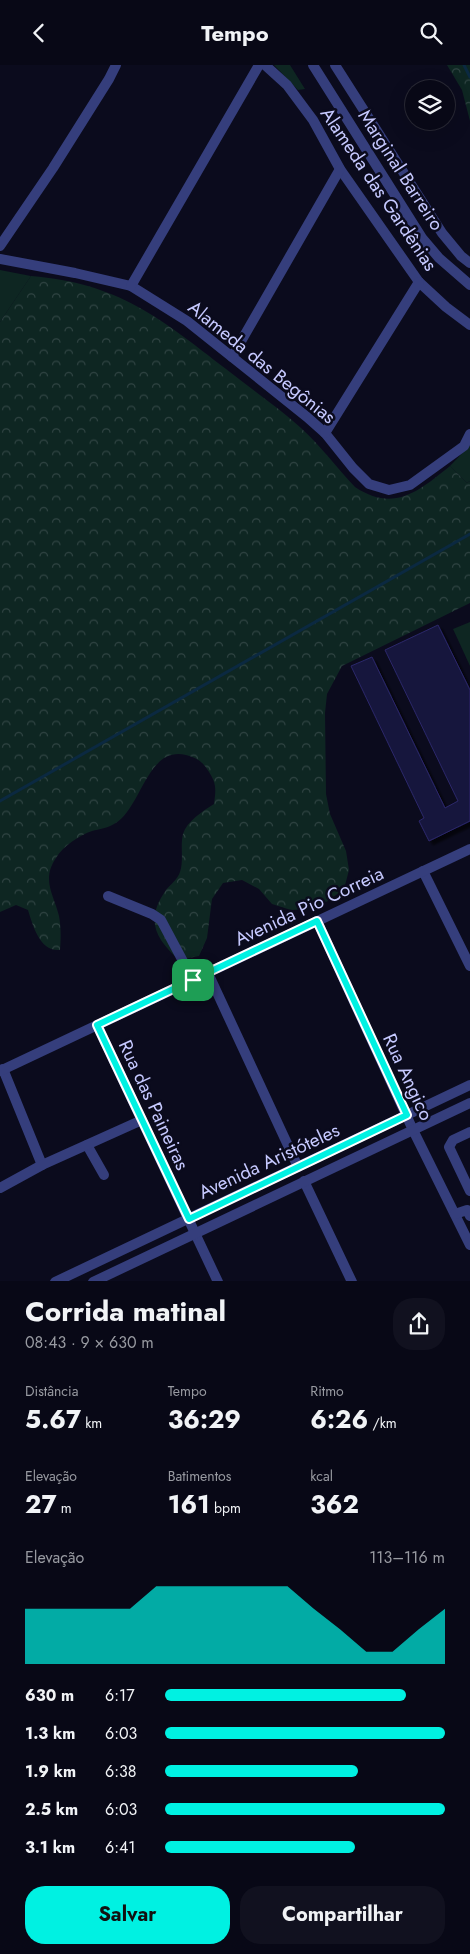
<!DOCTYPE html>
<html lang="pt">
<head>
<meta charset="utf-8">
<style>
	:root { --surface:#080816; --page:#11111f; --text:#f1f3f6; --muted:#989aa1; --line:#292935; --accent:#00f1e2 }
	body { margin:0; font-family:Jost,sans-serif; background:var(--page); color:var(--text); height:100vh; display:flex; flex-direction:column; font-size:19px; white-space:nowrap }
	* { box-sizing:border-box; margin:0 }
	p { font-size:16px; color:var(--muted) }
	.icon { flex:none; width:28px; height:28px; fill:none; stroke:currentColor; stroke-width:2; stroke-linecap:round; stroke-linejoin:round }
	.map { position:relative; height:1216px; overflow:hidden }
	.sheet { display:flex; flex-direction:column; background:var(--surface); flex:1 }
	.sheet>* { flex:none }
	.buttons { position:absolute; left:405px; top:15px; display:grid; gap:10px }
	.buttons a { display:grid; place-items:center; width:50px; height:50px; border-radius:50%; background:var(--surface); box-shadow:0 5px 20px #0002,0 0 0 1px var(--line); font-size:25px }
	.pin { position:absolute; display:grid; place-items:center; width:42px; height:42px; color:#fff; margin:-21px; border-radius:10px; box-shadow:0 2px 8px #0006 }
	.round { display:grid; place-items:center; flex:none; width:52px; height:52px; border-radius:20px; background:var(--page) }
	.overview { display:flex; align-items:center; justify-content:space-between; height:85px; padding:0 25px }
	h1 { font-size:28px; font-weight:700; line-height:38px }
	.metrics { display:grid; grid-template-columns:repeat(3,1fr); gap:8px; height:85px; padding:5px 25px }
	.metrics div { display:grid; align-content:center }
	.metrics b { font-size:25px; font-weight:700 }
	.metrics small { font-size:14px; font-weight:400 }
	.metrics p { font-size:14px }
	.chart { height:140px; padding:10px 25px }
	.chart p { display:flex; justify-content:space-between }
	.chart svg { width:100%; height:90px; margin-top:5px; fill:var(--accent); opacity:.7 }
	.primary-button { display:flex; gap:10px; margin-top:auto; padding:10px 25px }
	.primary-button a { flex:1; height:58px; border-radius:20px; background:var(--accent); color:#111; font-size:20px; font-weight:700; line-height:58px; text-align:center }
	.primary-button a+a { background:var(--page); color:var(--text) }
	ul { padding:0 25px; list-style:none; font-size:16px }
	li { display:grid; grid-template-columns:80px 60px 1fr; align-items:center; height:38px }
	li i { height:12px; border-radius:6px; background:var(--accent) }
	header { display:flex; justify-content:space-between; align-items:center; height:65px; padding:0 25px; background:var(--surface); font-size:22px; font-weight:700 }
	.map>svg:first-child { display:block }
	.green { fill:#0e2622 }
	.forest { fill:url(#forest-crowns) }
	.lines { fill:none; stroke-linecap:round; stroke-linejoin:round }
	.stream { stroke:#0b2941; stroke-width:3 }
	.building { fill:#18173e; stroke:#2b286a; filter:url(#shadow) }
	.minor { stroke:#353e7c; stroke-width:10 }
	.route-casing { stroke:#fff; stroke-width:10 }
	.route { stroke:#00f1e2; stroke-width:6 }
	.labels { text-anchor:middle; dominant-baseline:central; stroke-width:5; stroke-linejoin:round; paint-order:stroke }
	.street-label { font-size:19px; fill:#c6c9ff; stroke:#0b0b1d }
</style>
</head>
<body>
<header><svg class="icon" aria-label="back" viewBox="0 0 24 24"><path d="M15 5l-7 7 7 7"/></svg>Tempo<svg class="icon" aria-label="search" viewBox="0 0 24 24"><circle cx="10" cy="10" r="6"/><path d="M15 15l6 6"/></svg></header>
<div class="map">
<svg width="470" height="1217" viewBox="0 0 470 1217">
	<defs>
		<pattern id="forest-crowns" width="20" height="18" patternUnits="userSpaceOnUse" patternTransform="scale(1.25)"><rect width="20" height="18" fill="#0e2622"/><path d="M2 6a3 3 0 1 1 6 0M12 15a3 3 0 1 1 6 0" fill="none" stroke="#304443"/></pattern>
		<filter id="shadow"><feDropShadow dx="4" dy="4" stdDeviation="1" flood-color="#0009"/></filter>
	</defs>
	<rect width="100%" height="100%" fill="#0b0b1d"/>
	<g class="green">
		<path d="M274,0h16l15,24 -7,1z"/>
		<path d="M0,205l31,6 -31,46z"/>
		<path d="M470,380v36l-3,2 -17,-17z"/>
		<path d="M470,557v44l-17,-37z"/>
	</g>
	<g class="forest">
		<path d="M447,0h23v56l-8,-31z"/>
		<path d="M31,211c87,7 129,42 195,93 25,20 52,38 75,59 19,17 36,40 54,59 39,26 64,4 95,-21l17,17 3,-2v122l-128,63 -15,28 -2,19 1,81 4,20 16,37 3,19 -5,19 -16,12 -18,8 -19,1 -19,-6 -13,-15 -17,-9 -19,3 -11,16 -5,39 -8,18 -20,4c-24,-22 -34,-40 -13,-70 4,-5 12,-11 14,-18 4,-12 0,-26 3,-38 4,-13 20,-23 31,-30 2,-15 3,-21 -7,-35 -5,-8 -12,-12 -21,-14 -40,-9 -44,54 -72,69 -6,4 -15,5 -22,7 -12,4 -29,15 -36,27 -15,22 -2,37 3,58 2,11 2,22 1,34 -20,2 -27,-24 -32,-40l-12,-5 -16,7v-590z"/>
	</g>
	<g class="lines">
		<g class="stream">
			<path d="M464,0l6,12"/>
			<path d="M0,736l470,-267"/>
		</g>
	</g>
	<path class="building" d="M438,560l32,65v131l-41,20 -10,-20 5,-3 -73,-152 21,-9 73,151 13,-7 -73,-151z"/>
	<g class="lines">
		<g class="minor">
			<path d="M265,0l22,20 26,35 27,49 79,113 27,25 24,18"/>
			<path d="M313,0l109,173 17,20 31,27"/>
			<path d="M335,0l107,168 19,23 9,7"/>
			<path d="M0,181l53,-78 56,-89 7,-14"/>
			<path d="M0,194l75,14 56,13 56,35 120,96 18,16 28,35 16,16 20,6 21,-5 54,-39 6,-12"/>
			<path d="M131,221l128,-221"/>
			<path d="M232,292l108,-188"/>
			<path d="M325,368l94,-151"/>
			<path d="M423,806l47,95"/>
			<path d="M108,831l44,18 9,6 32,60"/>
			<path d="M317,856l96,209 57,115"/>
			<path d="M208,908l90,194"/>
			<path d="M97,960l121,257"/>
			<path d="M3,1004l39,96"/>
			<path d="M0,1006l470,-222"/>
			<path d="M470,1067l-17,8 -4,7 21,44"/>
			<path d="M87,1080l17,30"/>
			<path d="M304,1116l48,101"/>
			<path d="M0,1123l42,-23 100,-45"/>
			<path d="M455,1149l12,-4 3,6"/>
			<path d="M55,1217l415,-197"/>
			<path d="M93,1217l377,-179"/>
		</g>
	</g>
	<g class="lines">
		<g class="route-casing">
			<path id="route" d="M317,856l90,194 -218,104 -92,-194z"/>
		</g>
		<use href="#route" class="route"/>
	</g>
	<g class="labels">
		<g class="street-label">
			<text transform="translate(401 105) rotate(57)">Marginal Barreiro</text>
			<text transform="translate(379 124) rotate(56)">Alameda das Gardênias</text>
			<text transform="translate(262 297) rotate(39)">Alameda das Begônias</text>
			<text transform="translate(309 841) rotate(-25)">Avenida Pio Correia</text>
			<text transform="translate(408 1012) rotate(65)">Rua Angico</text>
			<text transform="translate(154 1040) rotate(65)">Rua das Paineiras</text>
			<text transform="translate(269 1096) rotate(-25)">Avenida Aristóteles</text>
		</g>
	</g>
</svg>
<div class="buttons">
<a><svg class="icon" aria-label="layers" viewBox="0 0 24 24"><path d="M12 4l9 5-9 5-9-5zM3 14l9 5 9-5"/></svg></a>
</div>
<div class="pin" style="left:193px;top:915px;background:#1e9e55"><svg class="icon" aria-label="arrive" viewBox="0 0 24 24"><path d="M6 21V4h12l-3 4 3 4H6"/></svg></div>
</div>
<section class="sheet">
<div class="overview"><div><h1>Corrida matinal</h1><p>08:43 · 9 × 630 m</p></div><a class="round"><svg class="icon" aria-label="share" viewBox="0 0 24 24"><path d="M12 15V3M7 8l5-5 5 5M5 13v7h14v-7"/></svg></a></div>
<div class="metrics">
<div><p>Distância</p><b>5.67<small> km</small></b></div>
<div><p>Tempo</p><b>36:29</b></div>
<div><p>Ritmo</p><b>6:26<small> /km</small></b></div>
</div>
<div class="metrics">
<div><p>Elevação</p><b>27<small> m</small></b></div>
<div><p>Batimentos</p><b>161<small> bpm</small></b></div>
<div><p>kcal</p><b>362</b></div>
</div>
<div class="chart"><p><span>Elevação</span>113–116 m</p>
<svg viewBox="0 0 160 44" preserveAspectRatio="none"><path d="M0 44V17L10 17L20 17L30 17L40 17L50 6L60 6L70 6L80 6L90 6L100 6L110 17L120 27L130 38L140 38L150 27L160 17V44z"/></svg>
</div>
<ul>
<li><b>630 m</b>6:17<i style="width:86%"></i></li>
<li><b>1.3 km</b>6:03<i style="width:100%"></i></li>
<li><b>1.9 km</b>6:38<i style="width:69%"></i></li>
<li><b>2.5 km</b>6:03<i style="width:100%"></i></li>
<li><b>3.1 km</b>6:41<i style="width:68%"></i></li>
</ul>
<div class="primary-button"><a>Salvar</a><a>Compartilhar</a></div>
</section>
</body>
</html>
